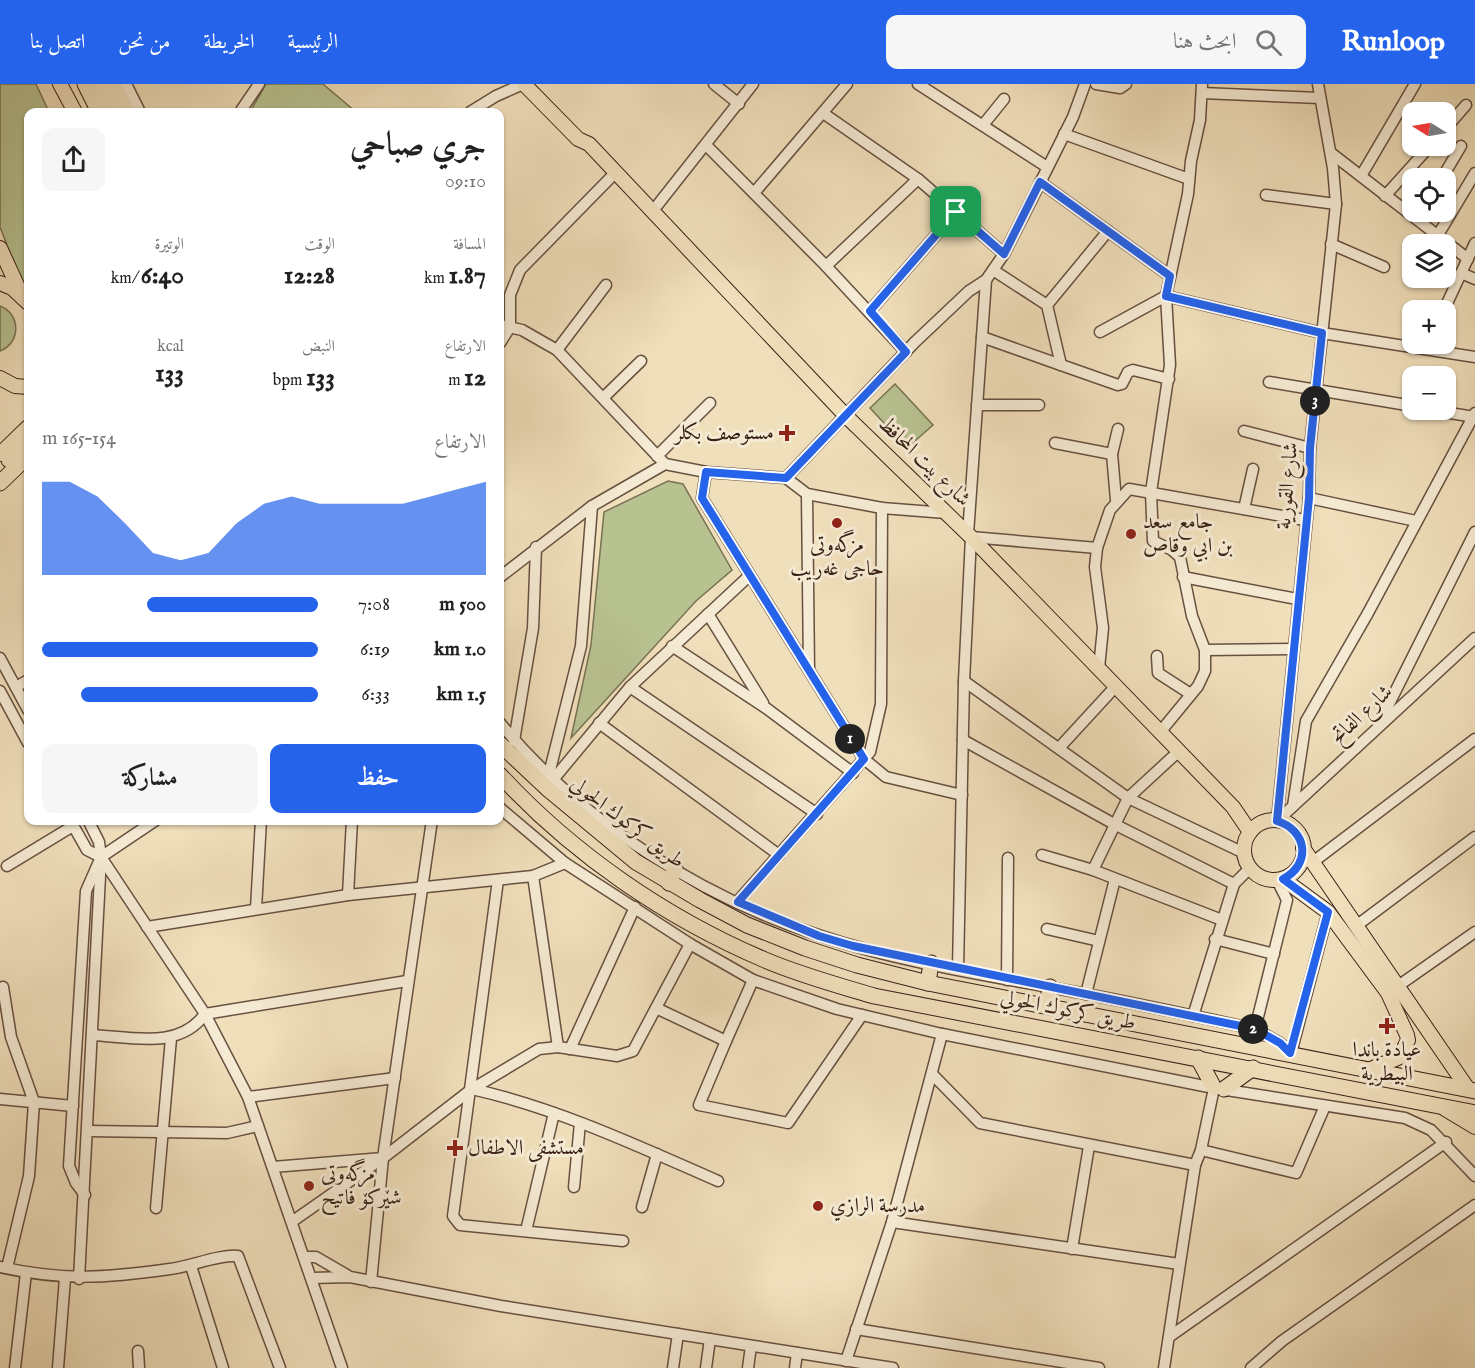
<!DOCTYPE html>
<html lang="ar">
<head>
<meta charset="utf-8">
<style>
	:root { --surface:#fff; --page:#f6f6f6; --text:#222; --muted:#767676; --accent:#2563eb }
	body { margin:0; font-family:"IM FELL English",Amiri,serif; background:var(--page); color:var(--text); direction:rtl; height:100vh; display:flex; flex-direction:column; font-size:22px; white-space:nowrap }
	* { box-sizing:border-box; margin:0 }
	p { font-size:20px; color:var(--muted) }
	.icon { flex:none; width:33px; height:33px; fill:none; stroke:currentColor; stroke-width:2; stroke-linecap:round; stroke-linejoin:round }
	.map { position:relative; flex:1; overflow:hidden; direction:ltr }
	.panel { position:absolute; left:24px; top:24px; width:480px; height:717px; display:flex; flex-direction:column; background:var(--surface); border-radius:12px; box-shadow:0 2px 4px #0004; direction:rtl }
	.panel>* { flex:none }
	.needle { width:39px; rotate:281deg }
	.controls { position:absolute; left:1402px; top:18px; display:grid; gap:12px }
	.controls a { display:grid; place-items:center; width:54px; height:54px; border-radius:12px; background:var(--surface); box-shadow:0 2px 4px #0004; font-size:30px }
	.pin { position:absolute; display:grid; place-items:center; width:51px; height:51px; color:#fff; margin:-26px; border-radius:12px; box-shadow:0 3px 9px #0006 }
	.km { position:absolute; width:30px; height:30px; margin:-15px; border-radius:50%; background:#222; color:#fff; font-size:16px; line-height:30px; text-align:center }
	.round { display:grid; place-items:center; flex:none; width:63px; height:63px; border-radius:12px; background:var(--page) }
	.head { display:flex; align-items:center; justify-content:space-between; height:102px; padding:0 18px }
	h1 { font-size:33px; font-weight:700; line-height:45px }
	.stats { display:grid; grid-template-columns:repeat(3,1fr); gap:9px; height:102px; padding:6px 18px }
	.stats div { display:grid; align-content:center }
	.stats b { font-size:26px; font-weight:700 }
	.stats small { font-size:16px; font-weight:400 }
	.stats p { font-size:16px }
	.chart { height:168px; padding:12px 18px }
	.chart p { display:flex; justify-content:space-between }
	.chart svg { width:100%; height:108px; margin-top:6px; fill:var(--accent); opacity:.7 }
	.action { display:flex; gap:12px; margin-top:auto; padding:12px 18px }
	.action a { flex:1; height:69px; border-radius:12px; background:var(--accent); color:#fff; font-size:24px; font-weight:700; line-height:69px; text-align:center }
	.action a+a { background:var(--page); color:var(--text) }
	ul { padding:0 18px; list-style:none; font-size:20px }
	li { display:grid; grid-template-columns:96px 72px 1fr; align-items:center; height:45px }
	li i { height:15px; border-radius:8px; background:var(--accent) }
	header { display:flex; align-items:center; gap:36px; box-sizing:border-box; height:84px; padding:0 30px; background:var(--accent); color:#fff }
	header strong { font-size:28px }
	nav { display:flex; gap:33px; margin-inline-start:auto; font-size:21px }
	.search { width:420px; height:54px; background:var(--page); display:flex; align-items:center; gap:15px; box-sizing:border-box; padding:0 21px; border-radius:12px; color:var(--muted); font-size:22px }
	.map>svg:first-child { display:block }
	.green { fill:#b8c291; stroke:#787254; stroke-width:1.5 }
	.lines { fill:none; stroke-linecap:round; stroke-linejoin:round }
	.minor-casing { stroke:#675040; stroke-width:13 }
	.major-casing { stroke:#392117; stroke-width:16 }
	.highway-casing { stroke:#392117; stroke-width:17 }
	.minor { stroke:#f5ead3; stroke-width:10 }
	.major { stroke:#f0dfbb; stroke-width:14 }
	.highway { stroke:#f0dfbb; stroke-width:15 }
	.route-casing { stroke:#fff; stroke-width:12 }
	.route { stroke:#2563eb; stroke-width:8 }
	.poi-dot { fill:#8f2418; stroke:#f5ead3; stroke-width:2 }
	.labels { text-anchor:middle; dominant-baseline:central; stroke-width:6; stroke-linejoin:round; paint-order:stroke }
	.poi-label { font-size:21px; fill:#392117; stroke:#f5ead3; text-anchor:start }
	.street-label { font-size:21px; fill:#392117; stroke:#f5ead3 }
</style>
</head>
<body>
<header>
<strong>Runloop</strong>
<div class="search"><svg class="icon" aria-label="search" viewBox="0 0 24 24"><circle cx="10" cy="10" r="6"/><path d="M15 15l6 6"/></svg>ابحث هنا</div>
<nav><a>الرئيسية</a><a>الخريطة</a><a>من نحن</a><a>اتصل بنا</a></nav>
</header>
<div class="map">
<svg width="1475" height="1284" viewBox="0 0 1475 1284">
	<rect width="100%" height="100%" fill="#f0dfbb"/>
	<filter id="stains"><feTurbulence type="fractalNoise" baseFrequency=".00333" numOctaves="4"/><feColorMatrix values="0 0 0 0 .2 0 0 0 0 .09 0 0 0 0 .02 0 0 0 .5 -.17"/></filter>
	<radialGradient id="worn" r=".72"><stop offset=".6" stop-color="#630" stop-opacity="0"/><stop offset="1" stop-color="#630" stop-opacity=".3"/></radialGradient>
	<g class="green">
		<path d="M0,0h36l13,28h-21v179h-3l-25,-64z"/>
		<path d="M266,0h57l33,28h-106z"/>
		<path d="M0,222c21,8 21,37 0,45z"/>
		<path d="M895,300l38,41 -26,23 -37,-40z"/>
		<path d="M668,397l15,3 49,86 -36,31 -125,137 20,-93 13,-133z"/>
	</g>
	<g class="lines">
		<g class="minor-casing">
			<g id="minor">
				<path d="M126,0l14,28"/>
				<path d="M714,0l25,20"/>
				<path d="M918,0l129,83"/>
				<path d="M1096,0l24,4 6,-4"/>
				<path d="M1202,9l118,5"/>
				<path d="M240,28l19,-28"/>
				<path d="M470,28l26,-16 27,-12"/>
				<path d="M823,29l95,66 86,75"/>
				<path d="M983,41l21,-26"/>
				<path d="M1446,44l20,-23"/>
				<path d="M1064,50l125,45"/>
				<path d="M706,61l120,121 80,86"/>
				<path d="M1331,69l137,106"/>
				<path d="M1361,92l54,-92"/>
				<path d="M1442,94l19,-32"/>
				<path d="M1040,98l130,94"/>
				<path d="M754,109l93,-109"/>
				<path d="M1266,111l70,9"/>
				<path d="M1385,112l45,-50"/>
				<path d="M652,128l101,-128"/>
				<path d="M1438,151l37,-62"/>
				<path d="M1331,160l53,23"/>
				<path d="M826,182l92,-87"/>
				<path d="M1461,189l14,6"/>
				<path d="M1047,221l61,-74"/>
				<path d="M1444,226l31,-67"/>
				<path d="M870,227l86,-99"/>
				<path d="M500,241l22,5 35,20 108,114 41,8 80,6 21,16 75,14 64,5"/>
				<path d="M1100,248l66,-36 156,37 153,24"/>
				<path d="M982,253l79,28 -14,-60 -54,-35"/>
				<path d="M500,259l10,-16v-32l10,-25 96,-98"/>
				<path d="M557,266l49,-65"/>
				<path d="M1061,281l57,20 4,-1 6,-12 5,-2 36,9"/>
				<path d="M1269,298l144,24"/>
				<path d="M604,313l37,-36"/>
				<path d="M977,321h62"/>
				<path d="M1431,326l44,7"/>
				<path d="M1244,347l66,17"/>
				<path d="M1055,359l57,11"/>
				<path d="M657,372l53,-53"/>
				<path d="M706,388l-4,26 162,261 22,18 76,18"/>
				<path d="M786,394l129,-136 54,-51 17,-11 18,-26 30,-59 39,-78 12,-33"/>
				<path d="M807,410l2,176"/>
				<path d="M1309,414l107,23"/>
				<path d="M1116,416l-4,-46 6,-25"/>
				<path d="M1244,425l9,-40"/>
				<path d="M968,450l18,-254"/>
				<path d="M500,493l92,-71 73,-42"/>
				<path d="M1183,493l114,22"/>
				<path d="M708,530l55,89"/>
				<path d="M672,562l94,62 87,65"/>
				<path d="M1205,566l87,-1"/>
				<path d="M1157,572l1,17 31,20"/>
				<path d="M0,574l28,52"/>
				<path d="M1099,584l4,-40 -8,-61 2,-19 13,-38 19,-21 176,31"/>
				<path d="M964,597l164,117 116,55"/>
				<path d="M16,603l12,-7"/>
				<path d="M630,603l187,127"/>
				<path d="M0,607l28,52"/>
				<path d="M1381,636l94,-188"/>
				<path d="M500,639c81,98 200,174 321,213 85,28 177,41 265,58 57,11 113,23 169,35l25,14 11,10 37,-141"/>
				<path d="M599,639l180,132"/>
				<path d="M1161,647l37,-45 7,-15v-21l-13,-34 -12,-59 -8,-7 -19,-9 -2,-49 19,-127 -4,-69 22,-102 3,-33 9,-41 2,-36"/>
				<path d="M963,656l151,84 120,60"/>
				<path d="M514,657l19,-113 3,-81"/>
				<path d="M1059,664l57,-62"/>
				<path d="M548,694l33,-132 11,-140"/>
				<path d="M552,697l78,-94 119,-111"/>
				<path d="M1293,722l13,-85 62,-108 107,-200"/>
				<path d="M500,724l65,55 125,81 63,36 84,29 105,25 -50,188 -46,139"/>
				<path d="M70,736l17,30 14,7 104,157 43,83 94,271"/>
				<path d="M1277,737l32,-323 1,-50 26,-244 -3,-36 -15,-84"/>
				<path d="M1277,737l198,-183"/>
				<path d="M1042,771l51,15 129,50"/>
				<path d="M1313,778l162,-123"/>
				<path d="M7,782l66,-40"/>
				<path d="M1093,786l35,-72 51,-47"/>
				<path d="M533,792l25,171"/>
				<path d="M498,796l-45,336 7,9 163,16"/>
				<path d="M348,811l4,-75"/>
				<path d="M737,818l133,-150 11,-48 1,-196"/>
				<path d="M256,825l5,-89"/>
				<path d="M1356,842l119,-89"/>
				<path d="M147,843l201,-32 185,-19 32,-13"/>
				<path d="M1047,845l52,12"/>
				<path d="M1215,855l59,15"/>
				<path d="M958,885l6,-288 7,-144 126,11"/>
				<path d="M1007,896l1,-122"/>
				<path d="M1398,902l77,-54"/>
				<path d="M3,903l8,50 23,65 -5,74 -22,92"/>
				<path d="M1086,910l29,-115"/>
				<path d="M656,924l70,33 -27,64 89,18 74,-108"/>
				<path d="M1193,932l41,-132 16,-16"/>
				<path d="M942,950l272,54 191,30 26,12 44,46"/>
				<path d="M92,951c40,2 87,15 113,-21l202,-33"/>
				<path d="M726,957l27,-61"/>
				<path d="M1251,961l36,-145 -10,-20"/>
				<path d="M570,965l65,-142"/>
				<path d="M933,991l47,48 215,42 6,-15 13,-62"/>
				<path d="M472,1005c85,19 166,57 246,92"/>
				<path d="M248,1013l147,-19"/>
				<path d="M0,1015l73,7"/>
				<path d="M88,1047l139,2 31,-7"/>
				<path d="M1201,1066l95,23 29,-67"/>
				<path d="M273,1083l110,-9"/>
				<path d="M574,1103l6,-64"/>
				<path d="M85,1111l-9,-12 -7,-17 17,-275 15,-34 55,-37"/>
				<path d="M642,1123l15,-53"/>
				<path d="M156,1124l15,-170"/>
				<path d="M293,1137l90,-63 89,-69 67,-40 19,-2 59,9 16,-5 57,-107"/>
				<path d="M892,1138l287,42"/>
				<path d="M526,1147l28,-118"/>
				<path d="M1072,1165l17,-103"/>
				<path d="M305,1173h11l31,18"/>
				<path d="M191,1182l32,102"/>
				<path d="M0,1183c63,14 107,11 170,2 19,-2 50,-15 68,-13l42,112"/>
				<path d="M312,1194l38,-1 151,29 392,62"/>
				<path d="M79,1195l22,-422 -2,-15 -11,-22"/>
				<path d="M371,1198l12,-124 49,-338"/>
				<path d="M856,1245l243,39"/>
				<path d="M1169,1253l277,-195"/>
				<path d="M138,1267l1,17"/>
				<path d="M15,1284l11,-95"/>
				<path d="M58,1284l7,-90"/>
				<path d="M673,1284l5,-34"/>
				<path d="M706,1284l4,-29"/>
				<path d="M748,1284l3,-22"/>
				<path d="M795,1284l2,-15"/>
				<path d="M1164,1284l31,-203"/>
				<path d="M1251,1284l31,-27 193,-136"/>
			</g>
		</g>
		<g class="major-casing">
			<g id="major">
				<path d="M60,0l15,28"/>
				<path d="M524,0l54,55 11,5 257,272 125,121 262,270 17,25"/>
				<path d="M0,164l22,48"/>
				<path d="M0,199l12,5 16,15"/>
				<path d="M0,294l15,8 13,1"/>
				<path d="M0,370l28,-27"/>
				<circle cx="1274" cy="766" r="30"/>
				<path d="M1303,764l165,241"/>
				<path d="M1283,795l45,33 60,81 19,42 1,5 -8,17 -29,12"/>
				<path d="M1445,1025l30,18"/>
			</g>
		</g>
		<g class="highway-casing">
			<g id="highway">
				<path d="M85,0l14,28"/>
				<path d="M100,0l14,28"/>
				<path d="M113,0l14,28"/>
				<path d="M9,376l19,-17"/>
				<path d="M0,399l28,-27"/>
				<path d="M500,660l49,46 87,72 64,38 47,25 58,23 52,17 71,18 547,108"/>
				<path d="M500,691c73,79 166,143 265,185 35,15 72,25 109,36l601,117"/>
				<path d="M669,799l6,-15"/>
				<path d="M928,899l3,-20"/>
				<path d="M1047,922l3,-19"/>
				<path d="M1198,974l16,30"/>
				<path d="M1224,1005l29,-21"/>
			</g>
		</g>
		<use href="#minor" class="minor"/>
		<use href="#major" class="major"/>
		<use href="#highway" class="highway"/>
	</g>
	<g class="lines">
		<g class="route-casing">
			<path id="route" d="M1040,98l130,94 -4,20 156,37 -12,115 -1,50 -32,323c30,9 35,43 6,58l45,33 -38,141 -10,-10 -25,-14 -402,-83 -34,-10 -81,-34 126,-143 -162,-261 4,-26 80,6 120,-126 -36,-41 86,-99 48,42z"/>
		</g>
		<use href="#route" class="route"/>
	</g>
	<g class="poi-dot">
		<path d="M784 340h6v6h6v6h-6v6h-6v-6h-6v-6h6z"/>
		<circle cx="837" cy="439" r="6"/>
		<circle cx="1131" cy="450" r="6"/>
		<path d="M1384 933h6v6h6v6h-6v6h-6v-6h-6v-6h6z"/>
		<path d="M452 1055h6v6h6v6h-6v6h-6v-6h-6v-6h6z"/>
		<circle cx="309" cy="1102" r="6"/>
		<circle cx="818" cy="1122" r="6"/>
	</g>
	<g class="labels">
		<g class="poi-label">
			<text x="774" y="349" text-anchor="end">مستوصف بكلر</text>
			<text x="1143" y="438">جامع سعد<tspan x="1143" dy="24">بن ابي وقاص</tspan></text>
			<text x="837" y="461" text-anchor="middle">مزگەوتی<tspan x="837" dy="24">حاجی غەریب</tspan></text>
			<text x="1387" y="966" text-anchor="middle">عيادة باندا<tspan x="1387" dy="24">البيطرية</tspan></text>
			<text x="468" y="1064">مستشفى الاطفال</text>
			<text x="321" y="1090">مزگەوتی<tspan x="321" dy="24">شێرکۆ فاتیح</tspan></text>
			<text x="830" y="1122">مدرسة الرازي</text>
		</g>
		<g class="street-label">
			<text transform="translate(924 378) rotate(44)">شارع بيت المحافظ</text>
			<text transform="translate(1288 402) rotate(-85)">شارع القورية</text>
			<text transform="translate(1362 631) rotate(-43)">شارع الفاتح</text>
			<text transform="translate(627 739) rotate(37)">طريق كركوك الحولي</text>
			<text transform="translate(1068 927) rotate(11)">طريق كركوك الحولي</text>
		</g>
	</g>
	<rect width="100%" height="100%" filter="url(#stains)"/>
	<rect width="100%" height="100%" fill="url(#worn)"/>
</svg>
<div class="controls">
<a><svg class="needle" viewBox="-14 -14 28 28"><path d="M0-13l5 13h-10z" fill="#e53935"/><path d="M0 13l5-13h-10z" fill="#767676"/></svg></a>
<a><svg class="icon" aria-label="locate" viewBox="0 0 24 24"><circle cx="12" cy="12" r="6"/><path d="M12 2v4M12 18v4M2 12h4M18 12h4"/></svg></a>
<a><svg class="icon" aria-label="layers" viewBox="0 0 24 24"><path d="M12 4l9 5-9 5-9-5zM3 14l9 5 9-5"/></svg></a>
<a>+</a>
<a>−</a>
</div>
<div class="pin" style="left:956px;top:128px;background:#1e9e55"><svg class="icon" aria-label="arrive" viewBox="0 0 24 24"><path d="M6 21V4h12l-3 4 3 4H6"/></svg></div>
<b class="km" style="left:850px;top:655px">1</b>
<b class="km" style="left:1253px;top:945px">2</b>
<b class="km" style="left:1315px;top:317px">3</b>
<section class="panel">
<div class="head"><div><h1>جري صباحي</h1><p>09:10</p></div><a class="round"><svg class="icon" aria-label="share" viewBox="0 0 24 24"><path d="M12 15V3M7 8l5-5 5 5M5 13v7h14v-7"/></svg></a></div>
<div class="stats">
<div><p>المسافة</p><b>1.87<small> km</small></b></div>
<div><p>الوقت</p><b>12:28</b></div>
<div><p>الوتيرة</p><b>6:40<small> /km</small></b></div>
</div>
<div class="stats">
<div><p>الارتفاع</p><b>12<small> m</small></b></div>
<div><p>النبض</p><b>133<small> bpm</small></b></div>
<div><p>kcal</p><b>133</b></div>
</div>
<div class="chart"><p><span>الارتفاع</span>154–165 m</p>
<svg viewBox="0 0 160 44" preserveAspectRatio="none"><path d="M0 44V6L10 6L20 12L30 23L40 35L50 38L60 35L70 23L80 15L90 12L100 15L110 15L120 15L130 15L140 12L150 9L160 6V44z"/></svg>
</div>
<ul>
<li><b>500 m</b>7:08<i style="width:62%"></i></li>
<li><b>1.0 km</b>6:19<i style="width:100%"></i></li>
<li><b>1.5 km</b>6:33<i style="width:86%"></i></li>
</ul>
<div class="action"><a>حفظ</a><a>مشاركة</a></div>
</section>
</div>
</body>
</html>
